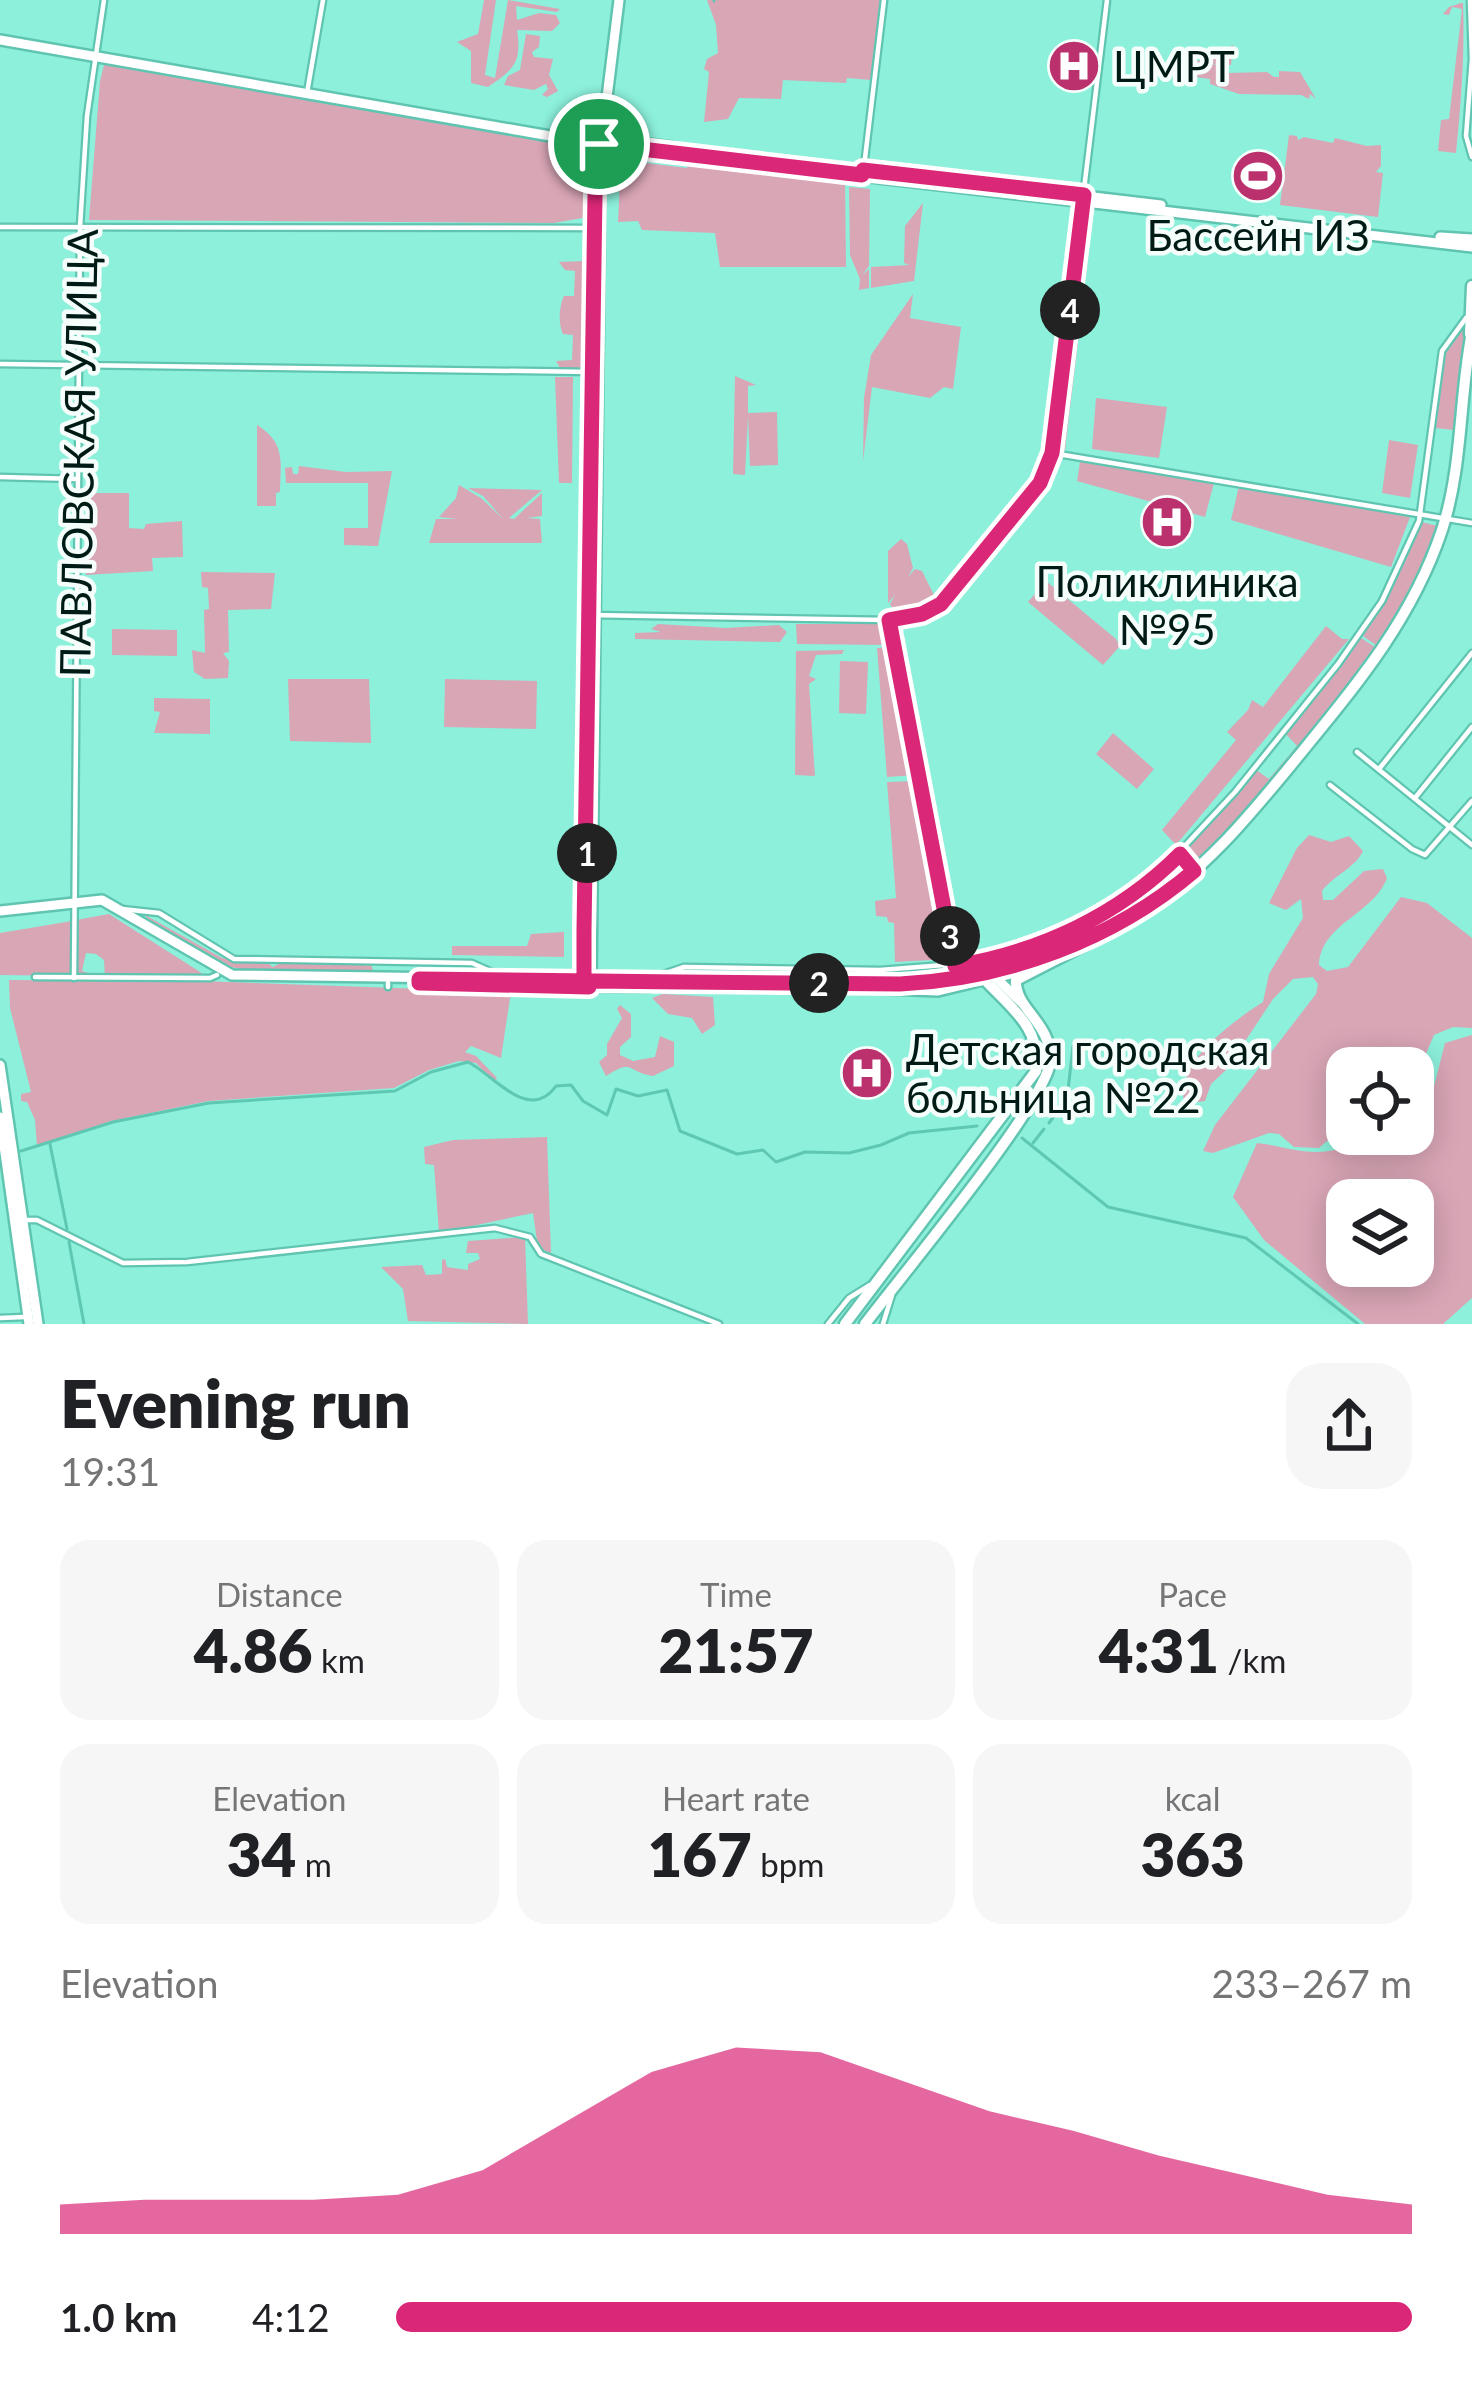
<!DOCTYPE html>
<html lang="en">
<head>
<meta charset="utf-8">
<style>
	:root { --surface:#fff; --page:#f6f6f6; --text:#202124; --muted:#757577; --accent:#db2777 }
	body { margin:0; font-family:Lato,sans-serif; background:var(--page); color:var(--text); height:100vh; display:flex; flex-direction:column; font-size:45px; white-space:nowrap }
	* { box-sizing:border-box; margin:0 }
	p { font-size:39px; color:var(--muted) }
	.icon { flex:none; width:66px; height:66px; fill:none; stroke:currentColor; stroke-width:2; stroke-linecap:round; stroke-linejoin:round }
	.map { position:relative; height:1324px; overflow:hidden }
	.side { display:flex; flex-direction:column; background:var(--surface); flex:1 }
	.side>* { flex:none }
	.tools { position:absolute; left:1326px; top:1047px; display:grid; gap:24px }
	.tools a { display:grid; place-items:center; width:108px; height:108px; border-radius:24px; background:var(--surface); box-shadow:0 6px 30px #0003; font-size:60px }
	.pin { position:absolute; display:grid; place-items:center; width:102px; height:102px; color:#fff; margin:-51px; border:6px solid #fff; border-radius:50%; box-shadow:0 3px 12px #0007 }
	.km { position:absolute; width:60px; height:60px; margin:-30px; border-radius:50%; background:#222; color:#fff; font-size:33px; line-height:60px; text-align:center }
	.round { display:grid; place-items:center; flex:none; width:126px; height:126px; border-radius:36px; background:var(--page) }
	.overview { display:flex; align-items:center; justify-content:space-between; height:204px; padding:0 60px }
	h1 { font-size:66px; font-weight:800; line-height:90px }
	.stats { display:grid; grid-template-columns:repeat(3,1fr); gap:18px; height:204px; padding:12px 60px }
	.stats div { display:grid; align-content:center; border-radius:30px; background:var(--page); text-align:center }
	.stats b { font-size:60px; font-weight:800 }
	.stats small { font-size:33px; font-weight:400 }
	.stats p { font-size:33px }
	.chart { height:336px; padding:24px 60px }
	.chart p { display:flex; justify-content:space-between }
	.chart svg { width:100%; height:216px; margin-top:12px; fill:var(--accent); opacity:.7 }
	ul { padding:0 60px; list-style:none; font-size:39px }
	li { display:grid; grid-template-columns:192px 144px 1fr; align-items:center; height:90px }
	li i { height:30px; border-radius:15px; background:var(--accent) }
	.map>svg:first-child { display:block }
	.green { fill:#d9a6b6; fill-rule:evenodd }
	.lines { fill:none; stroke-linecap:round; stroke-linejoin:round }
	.stream { stroke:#5fc8b3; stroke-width:3 }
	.street-casing { stroke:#5fc5b0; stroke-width:9 }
	.secondary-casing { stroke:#5fc5b0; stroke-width:14 }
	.primary-casing { stroke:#5fc5b0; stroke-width:15 }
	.street { stroke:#fff; stroke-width:4.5 }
	.secondary { stroke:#fff; stroke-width:9 }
	.primary { stroke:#fff; stroke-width:10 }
	.route-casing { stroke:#fff; stroke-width:24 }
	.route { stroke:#db2777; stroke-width:15 }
	.labels { text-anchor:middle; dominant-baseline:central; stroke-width:9; stroke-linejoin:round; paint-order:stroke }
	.poi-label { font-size:42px; fill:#001b15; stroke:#f5fefb; text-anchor:start }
	.street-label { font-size:42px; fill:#001b15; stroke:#f5fefb }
</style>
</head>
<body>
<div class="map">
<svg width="1472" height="1324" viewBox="0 0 1472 1324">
	<rect width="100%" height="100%" fill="#8cf0db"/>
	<g class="green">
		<path d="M484,0h12l-11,75 10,3 13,-78 52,9 -3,3 -41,-6 1,14 22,-7 17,2 4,8 -8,8 -35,-1c5,33 -3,39 -29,57l-17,-4v-32l-14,-9 21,-8z"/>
		<path d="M707,0h173l-5,76 -4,4 -24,-2 -1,5 -63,-3 -2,19 -42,-1 -11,21 -24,3 5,-50 -5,-3 3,-10 11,-6 -2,-28z"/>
		<path d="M1461,3h2c2,51 -2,100 -7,150l-18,-2 3,-31 8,-1 13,-110 -10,-2 -3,8 -6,-1 6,-7z"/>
		<path d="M526,34l14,2 -1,11 -7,5 2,5 19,2 -4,16 9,16 -11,6 -5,-2 6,-6 -2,-5 -12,6 -30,-5 4,-9 12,-6z"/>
		<path d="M1233,45l-2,20 -28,-2 24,3 1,7 39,-1 7,5h5v-6l21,1 16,27 -6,-5 -1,5 -8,-4 -62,-1 -29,-10v-5l-15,-2 1,-15 27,-12 5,12 -3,-13z"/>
		<path d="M105,61l477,84 3,11 7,2 -4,59 -34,6 -465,-3 11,-139z"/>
		<path d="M1289,135l8,1 1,4 6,-3 29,6 2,-5 32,8 14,-1v21l-5,6 7,1 -5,44 -98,-12z"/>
		<path d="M621,160l66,8 2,-8 156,17 1,90h-126l-5,-34 -73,-3 -4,-9 -20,1z"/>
		<path d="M849,187l21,2 -1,77 -7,9 7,-6v19l-10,2 1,-11 -10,-24z"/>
		<path d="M923,203l-9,78 -43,7v-21l38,-2 -5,-2 1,-37z"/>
		<path d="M1083,241l7,1 -25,208 -6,-3z"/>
		<path d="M584,261l-1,107h-23l-4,-7 16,-1 1,-25 -10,-1c-5,-10 -4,-28 1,-38h10l1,-25 -10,-1 -6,-8z"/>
		<path d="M913,294l-3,24 51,9 -8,62 -9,-2 -14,11 -58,-11 -9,74 1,-63 7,-43z"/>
		<path d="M1466,324l-12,106 -19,-2 8,-72z"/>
		<path d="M735,376l21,9 -8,1v27l29,-1 1,53 -28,1 -2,-50 -3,59 -12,-1z"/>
		<path d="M555,377h18l-1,106h-13z"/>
		<path d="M1096,398l71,9 -8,51 -67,-9z"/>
		<path d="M257,425c28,18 24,34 23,67l-4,1v13h-19z"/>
		<path d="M1389,440l29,5 -8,53 -28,-5z"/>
		<path d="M1080,462l134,21 -9,34 -128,-36z"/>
		<path d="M299,466l47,6 46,-1 -14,75 -34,-1v-17h24v-45h-82l-1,-15 7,-1 1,7h5z"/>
		<path d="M459,485l22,13 22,21 -20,-23 -15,-8 74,2 -33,28 5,1 28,-26v23l-15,2 13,1 2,24h-113l7,-24h21l-18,-2 17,-19z"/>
		<path d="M1239,486l171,31 -19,50 -160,-47z"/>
		<path d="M88,493h41v35l15,1 2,-5 36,-3 1,36 -31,1 1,13 -67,4z"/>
		<path d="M1421,522l17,4 -17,45 -41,77 -17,-12 28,-47z"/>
		<path d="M901,539l6,5 6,24 -5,9 7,-8 7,2 12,24 -18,11 -23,3 -3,-5 5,-9 -7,8v-52z"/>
		<path d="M201,572l74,1 -4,36 -43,1 1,42 -6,1 6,8 -1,17 -23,1 -11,-7 -2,-22 13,3 -1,-43 5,-1 -1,-21 -6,-1z"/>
		<path d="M1046,581l70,58 4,7 -17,19 -75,-63z"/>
		<path d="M658,624l68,4 53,-3 8,7 -7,10 -145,-3v-6l26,-1 -10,-3z"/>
		<path d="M796,624h86l7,21 -92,-1z"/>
		<path d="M1326,626l16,13h7l-173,206 -14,-15 74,-90 -9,-8 21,-22 4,-10 11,7z"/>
		<path d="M112,629l65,1v26l-65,-1z"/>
		<path d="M1361,638l14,9 -17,22 -3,11 -104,126 -58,60 -10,-13 72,-84 14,10 28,-33 -12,-13z"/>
		<path d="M890,647l26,128 -29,2 -10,-129z"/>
		<path d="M844,650l-2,4 -26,1 -7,21 7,3 -7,5 6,92 -20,-1 1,-124z"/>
		<path d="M840,661l28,1 -2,52 -27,-1z"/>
		<path d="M288,679h81l2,64 -81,-2z"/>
		<path d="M445,679l92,2 -1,48 -92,-2z"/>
		<path d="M154,698l56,1v35l-56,-1 6,-21 -6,-1z"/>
		<path d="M1113,733l41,36 -17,20 -41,-35z"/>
		<path d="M917,781l34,178 -56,3 -1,-39 -6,-1 -1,-5 -11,-1 -1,-15 21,-3 -9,-116z"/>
		<path d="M1309,835l22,7 18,-6 14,15c-8,17 -29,24 -41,40l1,9h10l31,-29 19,-2 4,9c-14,37 -66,45 -68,87l8,6 21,-4 53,-70 26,6 45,35v90l-19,-1 -19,8 -12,28 1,20 -10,35v-50h-66v66h8l-9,7h-19l-8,7 -25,-1 -15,-13 -10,-1 -56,20 -10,-2 12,-26 101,-131 2,-10 -5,-7 -20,2 -20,20 -47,71 -15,14 -6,17 -20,3c-14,-39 50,-84 78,-102l6,-28 34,-56 -2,-19 -15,11 -17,-7 28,-55z"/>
		<path d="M109,914l88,56 10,7h-102l-1,-17 -8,-6 -10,-1 -4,18 6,2v4h-7l-5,-5v-52z"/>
		<path d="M145,915l77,43 43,3 8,6 7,-4 89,-1 4,7 -5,4c-42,-1 -151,9 -174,-27 -17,-5 -41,-15 -49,-31z"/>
		<path d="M72,921v55l-72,-1v-42z"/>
		<path d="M564,932v25l-112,-2v-9h75l4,-12z"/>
		<path d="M9,980l190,1 312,11 -10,66 -30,-12 -6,6 11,4 21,22 -3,4 -18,-19 -17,-2 -30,9 -35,18 -185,13 -97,20 -75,25 -2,-26 -8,-18 -6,-1v-7l10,-2 -21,-84z"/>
		<path d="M663,994l50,3 2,28 -13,9 -10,-16 -24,-4 -16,-16z"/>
		<path d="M620,1005l11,9v23l-11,10v8l13,6 22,-4 5,-21 14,6v24l-21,10c-27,-4 -19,-18 -47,0l-7,-14 8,-7v-11l15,-26 -5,-9z"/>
		<path d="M1472,1035v263l-29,26h-78l-101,-84 -31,-43 24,-54c27,3 49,13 78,7 29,-6 47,-16 78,-16v-11l13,-5 19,-75zM1347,1200h66v66h-66z"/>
		<path d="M547,1137l4,116 -13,-5 -5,-35 -94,20 -5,-68 -9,-1 -1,-17 29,-7z"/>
		<path d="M525,1237l3,87 -120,-3 -5,-32 -22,-22 41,-2 4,10 16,-1v-14l3,-1 2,8 21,3v-6l12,-5 -2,-6h-12l2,-12z"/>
	</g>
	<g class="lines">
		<g class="stream">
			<path d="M714,1v-1"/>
			<path d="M1049,1123l18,-24 6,-53"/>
			<path d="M1022,1138l86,69 138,31 112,86"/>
			<path d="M1033,1143l11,-14"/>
			<path d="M50,1144l17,85"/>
			<path d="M21,1151l92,-29 96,-19 186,-12 36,-19 37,-10c25,12 61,62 88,24l15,-1 12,16 24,14 9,-26 22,7 29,-6 13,41 57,23 26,-4 13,12 29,-10 44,1 32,-8 28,-12 68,-7"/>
			<path d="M69,1242l15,82"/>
		</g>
		<g class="street-casing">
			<g id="street">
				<path d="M1470,0l2,59 -6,77 6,21"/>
				<path d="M307,93l16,-93"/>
				<path d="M863,175l21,-175"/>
				<path d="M0,227l599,1"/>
				<path d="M0,364l593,8"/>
				<path d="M1052,453l420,70"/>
				<path d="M0,477l78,2"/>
				<path d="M590,615l299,5 33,-6 24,-15 94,-116 12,-30 55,-453"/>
				<path d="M889,620l66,346"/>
				<path d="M1357,752l115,93"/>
				<path d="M1379,769l93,-116"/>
				<path d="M1330,785l82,64 13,6 47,-54"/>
				<path d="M1415,798l57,-71"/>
				<path d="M122,909l37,4 75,46 238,4 29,13"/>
				<path d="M35,977l175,1 7,-3"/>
				<path d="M74,978l6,-751 7,-111 17,-116"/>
				<path d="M649,979l35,-12 196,3 90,-7 89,-27 45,-23 50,-34 81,-87 103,-128 44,-63 37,-80 23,-170 24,-33"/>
				<path d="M388,987v-4"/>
				<path d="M24,1220h13l86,43 64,-1 308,-34 35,9 11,17 178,70"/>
				<path d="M0,1318l24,-1"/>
				<path d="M828,1324l21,-26 21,-13"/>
				<path d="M883,1324l9,-29"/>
			</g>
		</g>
		<g class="secondary-casing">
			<g id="secondary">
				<path d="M0,40l613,107 859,100"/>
				<path d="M600,138l72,9"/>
				<path d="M1017,188l144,17"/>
				<path d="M1440,237l32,2"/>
				<path d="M586,910v73"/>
				<path d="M0,911l102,-11 130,75 668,9 89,-13 33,32"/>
				<path d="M591,982l9,-787 2,-57 17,-138"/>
				<path d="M497,985l152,2"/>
				<path d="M887,989l51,2 91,-22"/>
				<path d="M0,1065l38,259"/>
				<path d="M0,1117l29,207"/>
			</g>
		</g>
		<g class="primary-casing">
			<g id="primary">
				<path d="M1470,334l2,-48"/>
				<path d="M845,1324l191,-253c6,-41 -23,-62 -49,-89l2,-11c52,-15 105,-31 152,-60 63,-39 109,-96 155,-152 59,-72 116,-139 146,-229 21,-64 17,-133 30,-198"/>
				<path d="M865,1324c33,-44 181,-221 185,-262 3,-39 -36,-53 -34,-82l70,-36"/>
			</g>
		</g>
		<use href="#street" class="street"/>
		<use href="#secondary" class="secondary"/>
		<use href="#primary" class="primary"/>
	</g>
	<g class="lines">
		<g class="route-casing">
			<path id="route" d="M599,144l-4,51 -11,736v49l5,7 -170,-4v-4c160,3 321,3 481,5 106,-5 213,-44 294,-113l-14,-17c-61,61 -140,98 -225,112l-66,-346 33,-6 19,-10 99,-121 12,-30 32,-258 -221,-25 -1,5 -263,-31"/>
		</g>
		<use href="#route" class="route"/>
	</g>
	<defs>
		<g id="hospital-disc" transform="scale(2.7)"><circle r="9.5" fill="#bb316d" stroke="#f5fefb"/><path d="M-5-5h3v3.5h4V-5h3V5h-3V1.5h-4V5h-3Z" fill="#fff"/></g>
		<g id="stadium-disc" transform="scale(2.7)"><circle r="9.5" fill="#bb316d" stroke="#f5fefb"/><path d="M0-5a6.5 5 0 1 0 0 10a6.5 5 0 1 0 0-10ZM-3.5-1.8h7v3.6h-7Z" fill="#fff"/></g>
	</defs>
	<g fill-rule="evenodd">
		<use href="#hospital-disc" x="1074" y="66"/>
		<use href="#stadium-disc" x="1258" y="176"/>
		<use href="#hospital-disc" x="1167" y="522"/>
		<use href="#hospital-disc" x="867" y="1073"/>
	</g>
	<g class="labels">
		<g class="poi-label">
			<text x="1113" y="66">ЦМРТ</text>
			<text x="1258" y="235" text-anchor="middle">Бассейн ИЗ</text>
			<text x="1167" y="581" text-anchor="middle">Поликлиника<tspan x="1167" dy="48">№95</tspan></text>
			<text x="906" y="1049">Детская городская<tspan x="906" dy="48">больница №22</tspan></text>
		</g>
		<g class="street-label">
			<text transform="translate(78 453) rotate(-89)">ПАВЛОВСКАЯ УЛИЦА</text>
		</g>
	</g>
</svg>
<div class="tools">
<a><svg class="icon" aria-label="locate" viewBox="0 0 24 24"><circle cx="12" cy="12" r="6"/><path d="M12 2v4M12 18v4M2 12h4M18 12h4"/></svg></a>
<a><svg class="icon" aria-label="layers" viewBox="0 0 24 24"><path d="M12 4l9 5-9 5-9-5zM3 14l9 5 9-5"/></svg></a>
</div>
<div class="pin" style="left:599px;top:144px;background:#1e9e55"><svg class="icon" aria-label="arrive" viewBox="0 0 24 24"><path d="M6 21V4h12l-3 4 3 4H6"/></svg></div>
<b class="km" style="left:587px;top:853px">1</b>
<b class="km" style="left:819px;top:983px">2</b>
<b class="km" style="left:950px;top:936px">3</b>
<b class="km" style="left:1070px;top:310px">4</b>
</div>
<section class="side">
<div class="overview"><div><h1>Evening run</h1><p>19:31</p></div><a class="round"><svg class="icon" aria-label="share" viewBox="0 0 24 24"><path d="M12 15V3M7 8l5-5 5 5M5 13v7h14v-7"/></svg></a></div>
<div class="stats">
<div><p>Distance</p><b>4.86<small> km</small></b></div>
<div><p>Time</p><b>21:57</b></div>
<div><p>Pace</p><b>4:31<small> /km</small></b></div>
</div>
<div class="stats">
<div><p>Elevation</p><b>34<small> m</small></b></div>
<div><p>Heart rate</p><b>167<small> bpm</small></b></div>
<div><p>kcal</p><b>363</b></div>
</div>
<div class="chart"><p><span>Elevation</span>233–267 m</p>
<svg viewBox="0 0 160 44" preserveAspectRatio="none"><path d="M0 44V38L10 37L20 37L30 37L40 36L50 31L60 21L70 11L80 6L90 7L100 13L110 19L120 23L130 28L140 32L150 36L160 38V44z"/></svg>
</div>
<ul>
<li><b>1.0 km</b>4:12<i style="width:100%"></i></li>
</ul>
</section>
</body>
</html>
